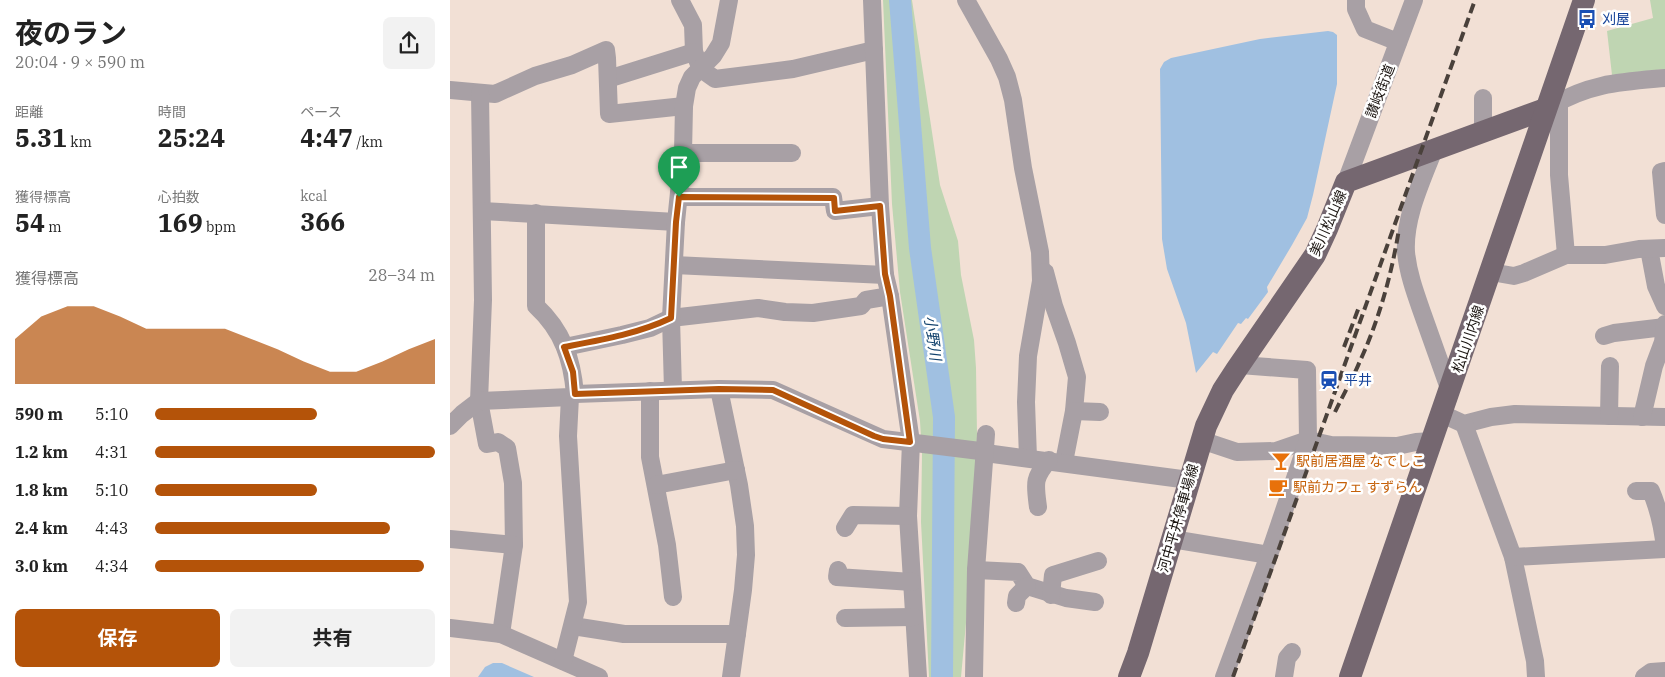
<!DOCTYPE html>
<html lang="ja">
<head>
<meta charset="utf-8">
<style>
	:root { --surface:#fff; --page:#f2f2f2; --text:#222; --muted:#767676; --accent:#b45309 }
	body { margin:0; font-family:"IBM Plex Serif","Noto Sans JP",serif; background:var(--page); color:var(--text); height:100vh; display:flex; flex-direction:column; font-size:19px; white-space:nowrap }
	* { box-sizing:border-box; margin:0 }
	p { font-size:16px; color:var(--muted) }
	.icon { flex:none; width:28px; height:28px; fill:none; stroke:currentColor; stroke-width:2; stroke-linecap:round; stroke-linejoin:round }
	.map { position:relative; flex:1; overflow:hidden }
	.drawer { display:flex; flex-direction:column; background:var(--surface); width:450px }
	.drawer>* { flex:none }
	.pin { position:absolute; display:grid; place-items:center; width:42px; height:42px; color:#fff; margin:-51px -21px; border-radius:50% 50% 50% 0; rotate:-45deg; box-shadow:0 0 5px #0007 }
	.pin .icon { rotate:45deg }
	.round { display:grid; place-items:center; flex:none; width:52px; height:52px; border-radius:8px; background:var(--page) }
	.overview { display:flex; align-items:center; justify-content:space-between; height:85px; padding:0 15px }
	h1 { font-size:28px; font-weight:700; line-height:38px }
	.metrics { display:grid; grid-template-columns:repeat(3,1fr); gap:8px; height:85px; padding:5px 15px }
	.metrics div { display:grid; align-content:center }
	.metrics b { font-size:25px; font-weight:700 }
	.metrics small { font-size:14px; font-weight:400 }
	.metrics p { font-size:14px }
	.chart { height:140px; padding:10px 15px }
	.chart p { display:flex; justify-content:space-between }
	.chart svg { width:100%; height:90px; margin-top:5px; fill:var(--accent); opacity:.7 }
	.action { display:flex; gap:10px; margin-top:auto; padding:10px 15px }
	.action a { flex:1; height:58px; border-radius:8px; background:var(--accent); color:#fff; font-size:20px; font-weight:700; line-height:58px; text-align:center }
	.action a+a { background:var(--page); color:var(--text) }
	ul { padding:0 15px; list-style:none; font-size:16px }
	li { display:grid; grid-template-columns:80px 60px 1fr; align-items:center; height:38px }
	li i { height:12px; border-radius:6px; background:var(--accent) }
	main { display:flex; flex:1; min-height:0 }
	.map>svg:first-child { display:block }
	.green { fill:#bfd5b2 }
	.water { fill:#a0c0e1 }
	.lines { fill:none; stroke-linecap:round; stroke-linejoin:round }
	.river { stroke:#a0c0e1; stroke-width:22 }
	.minor { stroke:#a8a0a5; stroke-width:18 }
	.major { stroke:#756770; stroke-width:22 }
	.rail { stroke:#4a413b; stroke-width:4; stroke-dasharray:10 5; stroke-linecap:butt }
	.route-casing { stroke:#fff; stroke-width:10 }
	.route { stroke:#b45309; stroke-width:6 }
	.labels { text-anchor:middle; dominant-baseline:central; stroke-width:5; stroke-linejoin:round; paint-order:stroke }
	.transit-label { font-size:14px; fill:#164399; stroke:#fff; text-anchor:start }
	.street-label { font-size:14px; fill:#19130f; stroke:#fff }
	.food-label { font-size:14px; fill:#c56008; stroke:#fff; text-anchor:start }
	.water-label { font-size:15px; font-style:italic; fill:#12426d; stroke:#fff }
</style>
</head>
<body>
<main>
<section class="drawer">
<div class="overview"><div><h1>夜のラン</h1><p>20:04 · 9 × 590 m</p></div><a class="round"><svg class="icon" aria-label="share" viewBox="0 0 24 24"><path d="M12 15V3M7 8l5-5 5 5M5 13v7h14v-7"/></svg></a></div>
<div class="metrics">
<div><p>距離</p><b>5.31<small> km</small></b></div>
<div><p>時間</p><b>25:24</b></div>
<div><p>ペース</p><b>4:47<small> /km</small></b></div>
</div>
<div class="metrics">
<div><p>獲得標高</p><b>54<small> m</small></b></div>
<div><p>心拍数</p><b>169<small> bpm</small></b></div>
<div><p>kcal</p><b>366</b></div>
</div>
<div class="chart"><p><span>獲得標高</span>28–34 m</p>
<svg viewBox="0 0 160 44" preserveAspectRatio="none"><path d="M0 44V22L10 11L20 6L30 6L40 11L50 17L60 17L70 17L80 17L90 22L100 27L110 33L120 38L130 38L140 33L150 27L160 22V44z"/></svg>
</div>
<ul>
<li><b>590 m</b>5:10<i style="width:58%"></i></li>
<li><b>1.2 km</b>4:31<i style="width:100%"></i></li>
<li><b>1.8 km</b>5:10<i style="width:58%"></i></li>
<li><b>2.4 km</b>4:43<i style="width:84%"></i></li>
<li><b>3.0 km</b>4:34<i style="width:96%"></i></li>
</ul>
<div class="action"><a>保存</a><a>共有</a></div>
</section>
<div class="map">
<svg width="1215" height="677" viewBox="0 0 1215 677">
	<rect width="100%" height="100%" fill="#f2e0d5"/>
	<g class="green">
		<path d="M433,0h29l28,185 18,56 3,34 13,65 2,28 1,67 -5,123 -11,119h-32l-8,-155 1,-68 -2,-33 -20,-129 -8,-88z"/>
		<path d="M1200,0h15v69l-53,6 -5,-44 46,-13z"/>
	</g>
	<g class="water">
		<path d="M878,31l5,1 4,3v49l-24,111 -6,23 -15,27 -25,42 1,5 -20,27 -2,-1 -5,6 -3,-1 -21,31 -4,-2 -17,21 -10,-50 -19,-54 -5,-30 -2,-170 4,-7 7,-4 89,-19z"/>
		<path d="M43,663h9l32,14h-56l7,-10z"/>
	</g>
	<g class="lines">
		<path class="river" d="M450,0l20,248 24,169 -2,260"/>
		<g class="minor">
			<path d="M230,0l13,25 1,27 7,17 14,10 78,-10 81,-19"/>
			<path d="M422,0l8,206 5,69 5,21 21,146 -3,74 10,161"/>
			<path d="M516,0l33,59 8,18 6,23 10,68 17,84 1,29 -13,75 -2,46 2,56"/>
			<path d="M906,0v9l9,20 33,13"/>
			<path d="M158,79l86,-27"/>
			<path d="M0,90l45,4 40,-18 37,-11 34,-15 1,8 2,56 75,-8"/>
			<path d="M30,93l3,207 -4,101 8,43 11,-2 9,6 6,35 1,62 -13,89"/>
			<path d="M1109,101v74l7,80"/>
			<path d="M1101,106c40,-23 69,-24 114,-28"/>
			<path d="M1033,132v-34"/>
			<path d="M984,149c-12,32 -30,68 -28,103 2,22 10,43 17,63 9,25 18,51 27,76"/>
			<path d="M233,153h109"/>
			<path d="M1215,171l-4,1 4,43"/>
			<path d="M896,182l68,-182"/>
			<path d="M229,197h154l2,14 45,-5"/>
			<path d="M32,211l194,11"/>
			<path d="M86,213v93c27,25 36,53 39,88"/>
			<path d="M1199,249l7,37 9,20"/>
			<path d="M224,265l211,10"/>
			<path d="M595,272l9,34 13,37 10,34 -3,34 -10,51"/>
			<path d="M1041,272l23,4 10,-3 42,-18h39l34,-6 26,-1"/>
			<path d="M1154,336l10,-3 51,-6"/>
			<path d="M115,347l57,-12 28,-7 21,-10 87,-10 27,4 28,1 48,-7 5,-6 24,-4"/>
			<path d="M269,389l20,96 6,41 1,29 -3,35 -12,87"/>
			<path d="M223,390l-2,-72 5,-96 7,-69 1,-47 3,-18 5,-11 21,-21 8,-13 8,-43"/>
			<path d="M200,391v66l17,88 6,52"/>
			<path d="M624,411l26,1"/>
			<path d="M992,414l22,10 27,-7 24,-3 150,3"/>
			<path d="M1159,416l1,-50"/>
			<path d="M1192,417l12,-51 9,-24 2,-18"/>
			<path d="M1014,424l49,133 22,104 1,16"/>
			<path d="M0,426l12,-12 17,-13 91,-4 5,-3 144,-5 54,1 110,49 97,12 13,3 196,26"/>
			<path d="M751,440l36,12 39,-1 32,-11 23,5 66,1 19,-4 16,-1"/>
			<path d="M206,485l80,-15"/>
			<path d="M1186,491h15c8,19 12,37 14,58"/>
			<path d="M588,507c-3,-23 -5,-29 11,-47"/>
			<path d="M395,528l8,-13 55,1"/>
			<path d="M0,539l64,6"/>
			<path d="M722,539l97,16"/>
			<path d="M1063,557l152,-8"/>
			<path d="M388,570l-1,7 75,5"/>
			<path d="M526,570l42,2 9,14 39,12 29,4"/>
			<path d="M601,595l2,-20 45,-14"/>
			<path d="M566,603l1,-7 10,-10"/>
			<path d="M395,618l69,-1"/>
			<path d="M123,626l51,8h113"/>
			<path d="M0,628l51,6 98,43"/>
			<path d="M113,661l15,-59 -10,-166 2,-39"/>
			<path d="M524,677l2,-107 10,-136"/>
			<path d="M774,677l45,-122 39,-115 -1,-70 -67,-5"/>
			<path d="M834,677l3,-19 5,-6"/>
			<path d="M1194,677l7,-5 14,-1"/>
		</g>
		<g class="major">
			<path d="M679,677l9,-24 68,-227 17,-36 13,-20 79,-115 12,-26 19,-47 199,-73"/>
			<path d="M900,677l234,-677"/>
		</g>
		<g class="rail">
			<path d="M894,347l15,-40"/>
			<path d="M885,412c8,-17 18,-34 25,-51 19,-41 32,-88 39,-132"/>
			<path d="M783,677l242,-677"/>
		</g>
	</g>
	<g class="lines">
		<g class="route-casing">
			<path id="route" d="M229,197l155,1 1,13 45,-5 5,68 5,22 20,146 -27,-3 -9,-3 -101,-46 -54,-1 -144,5 -2,-22 -9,-25c37,-7 73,-13 107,-29l5,-96z"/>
		</g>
		<use href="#route" class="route"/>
	</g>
	<defs>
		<g id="bus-bare" transform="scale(1.5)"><path d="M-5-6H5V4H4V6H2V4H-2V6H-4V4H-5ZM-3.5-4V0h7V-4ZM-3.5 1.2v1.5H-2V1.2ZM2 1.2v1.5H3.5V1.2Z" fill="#1a4fb4" stroke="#fff" stroke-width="2.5" paint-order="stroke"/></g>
		<g id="station-bare" transform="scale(1.5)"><path d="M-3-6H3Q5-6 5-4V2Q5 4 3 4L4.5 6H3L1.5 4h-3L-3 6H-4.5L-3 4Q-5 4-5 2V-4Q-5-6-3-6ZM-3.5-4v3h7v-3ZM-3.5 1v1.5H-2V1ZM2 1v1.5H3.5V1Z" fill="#1a4fb4" stroke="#fff" stroke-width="2.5" paint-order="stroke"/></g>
		<g id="bar-bare" transform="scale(1.5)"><path d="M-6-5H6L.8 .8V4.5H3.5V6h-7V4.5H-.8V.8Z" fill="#e8710a" stroke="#fff" stroke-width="2.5" paint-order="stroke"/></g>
		<g id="cafe-bare" transform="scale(1.5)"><path d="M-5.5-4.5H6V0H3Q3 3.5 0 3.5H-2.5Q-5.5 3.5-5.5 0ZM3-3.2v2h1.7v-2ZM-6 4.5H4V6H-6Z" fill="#e8710a" stroke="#fff" stroke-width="2.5" paint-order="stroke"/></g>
	</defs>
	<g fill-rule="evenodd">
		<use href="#bus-bare" x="1137" y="19"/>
		<use href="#station-bare" x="879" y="380"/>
		<use href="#bar-bare" x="831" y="461"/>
		<use href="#cafe-bare" x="828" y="487"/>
	</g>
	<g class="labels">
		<g class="transit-label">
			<text x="1152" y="19">刈屋</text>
			<text x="894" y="380">平井</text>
		</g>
		<g class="street-label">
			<text transform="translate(930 91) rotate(-69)">讃岐街道</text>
			<text transform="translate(878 223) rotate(-66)">美川松山線</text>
			<text transform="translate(1018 339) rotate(-71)">松山川内線</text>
			<text transform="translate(728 518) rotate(-74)">河中平井停車場線</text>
		</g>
		<g class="food-label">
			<text x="846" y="461">駅前居酒屋 なでしこ</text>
			<text x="843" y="487">駅前カフェ すずらん</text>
		</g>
		<g class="water-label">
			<text transform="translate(483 338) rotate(82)">小野川</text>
		</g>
	</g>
</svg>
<div class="pin" style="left:229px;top:197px;background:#1e9e55"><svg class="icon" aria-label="arrive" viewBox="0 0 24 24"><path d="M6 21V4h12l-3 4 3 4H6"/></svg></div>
</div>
</main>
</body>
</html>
